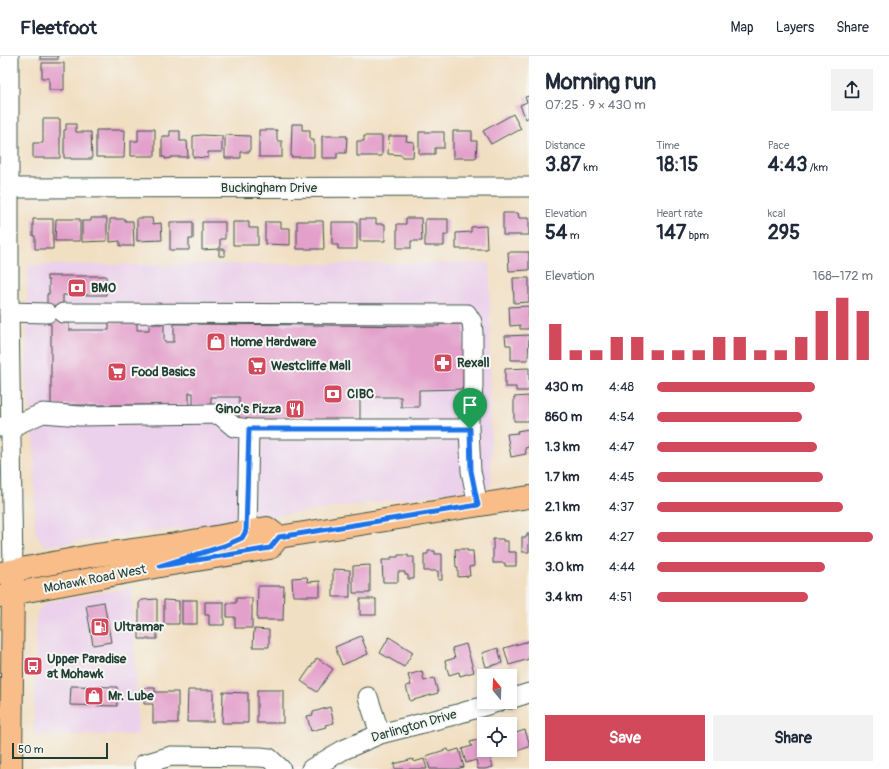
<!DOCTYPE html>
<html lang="en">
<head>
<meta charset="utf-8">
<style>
	:root { --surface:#fff; --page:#f2f2f3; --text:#1f2937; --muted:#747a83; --line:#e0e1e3; --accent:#d1495b }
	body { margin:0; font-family:Pangolin,sans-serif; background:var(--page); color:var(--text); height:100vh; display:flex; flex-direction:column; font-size:15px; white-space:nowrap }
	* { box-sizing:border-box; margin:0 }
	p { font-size:13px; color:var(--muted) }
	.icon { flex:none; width:22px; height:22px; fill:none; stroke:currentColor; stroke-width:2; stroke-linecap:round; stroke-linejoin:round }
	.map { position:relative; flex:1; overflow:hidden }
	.sheet { display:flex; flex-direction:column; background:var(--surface); width:360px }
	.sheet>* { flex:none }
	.needle { width:26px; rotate:341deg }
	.buttons { position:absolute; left:477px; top:613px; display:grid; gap:8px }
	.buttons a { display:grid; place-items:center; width:40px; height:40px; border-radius:0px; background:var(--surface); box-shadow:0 2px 6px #0003; font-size:20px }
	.scale { position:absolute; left:12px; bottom:10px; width:96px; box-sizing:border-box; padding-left:4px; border:2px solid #1f3d34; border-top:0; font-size:11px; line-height:14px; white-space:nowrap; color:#1f3d34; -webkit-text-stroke:3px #f6f6f2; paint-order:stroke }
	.pin { position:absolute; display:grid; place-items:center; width:34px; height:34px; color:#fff; margin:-41px -17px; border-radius:50% 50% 50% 0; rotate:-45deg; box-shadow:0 0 4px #0007 }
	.pin .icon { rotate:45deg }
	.round { display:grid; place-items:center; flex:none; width:42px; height:42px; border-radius:0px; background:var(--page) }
	.head { display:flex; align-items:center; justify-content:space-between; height:68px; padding:0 16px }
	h1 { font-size:22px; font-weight:700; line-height:30px }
	.figures { display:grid; grid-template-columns:repeat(3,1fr); gap:6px; height:68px; padding:4px 16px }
	.figures div { display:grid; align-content:center }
	.figures b { font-size:20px; font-weight:700 }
	.figures small { font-size:11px; font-weight:400 }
	.figures p { font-size:11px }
	.chart { height:112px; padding:8px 16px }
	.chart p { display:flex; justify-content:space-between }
	.chart svg { width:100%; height:72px; margin-top:4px; stroke:var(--accent); stroke-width:6 }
	.primary-button { display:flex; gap:8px; margin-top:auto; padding:8px 16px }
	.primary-button a { flex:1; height:46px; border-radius:0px; background:var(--accent); color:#fff; font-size:16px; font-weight:700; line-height:46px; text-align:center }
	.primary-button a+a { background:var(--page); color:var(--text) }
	ul { padding:0 16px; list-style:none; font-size:13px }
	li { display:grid; grid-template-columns:64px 48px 1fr; align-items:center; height:30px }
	li i { height:10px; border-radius:5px; background:var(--accent) }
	header { display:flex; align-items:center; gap:24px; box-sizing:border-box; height:56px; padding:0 20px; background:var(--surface); border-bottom:1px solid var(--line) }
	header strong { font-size:19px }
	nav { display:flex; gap:22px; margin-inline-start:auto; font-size:14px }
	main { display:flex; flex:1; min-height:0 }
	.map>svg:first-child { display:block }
	.built { fill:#ebd1eb }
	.building { fill:#e3a0cb }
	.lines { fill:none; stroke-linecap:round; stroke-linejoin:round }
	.minor-casing { stroke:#3e5549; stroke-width:21 }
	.major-casing { stroke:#3e5549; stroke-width:24 }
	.minor { stroke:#fff; stroke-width:19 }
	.major { stroke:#f8bd89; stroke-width:22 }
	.route-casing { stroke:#fff; stroke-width:8 }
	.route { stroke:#1a73e8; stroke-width:5 }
	.labels { text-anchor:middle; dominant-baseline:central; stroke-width:4; stroke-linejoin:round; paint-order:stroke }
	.street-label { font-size:13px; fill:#1f3d34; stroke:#f6f6f2 }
	.poi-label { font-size:13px; font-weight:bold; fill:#1f3d34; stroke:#f6f6f2; text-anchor:start }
</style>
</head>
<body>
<header>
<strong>Fleetfoot</strong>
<nav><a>Map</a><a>Layers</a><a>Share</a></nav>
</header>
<main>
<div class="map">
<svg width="529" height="713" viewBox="0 0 529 713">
	<rect width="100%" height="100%" fill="#f6f6f2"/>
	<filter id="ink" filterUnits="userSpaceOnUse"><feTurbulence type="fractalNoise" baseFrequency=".025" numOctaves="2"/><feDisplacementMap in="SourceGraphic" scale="8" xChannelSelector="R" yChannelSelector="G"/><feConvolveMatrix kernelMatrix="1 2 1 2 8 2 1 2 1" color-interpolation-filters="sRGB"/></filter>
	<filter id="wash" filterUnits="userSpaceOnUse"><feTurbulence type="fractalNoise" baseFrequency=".012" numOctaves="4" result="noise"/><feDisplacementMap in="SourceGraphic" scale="16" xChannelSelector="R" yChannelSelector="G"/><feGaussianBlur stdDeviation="0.9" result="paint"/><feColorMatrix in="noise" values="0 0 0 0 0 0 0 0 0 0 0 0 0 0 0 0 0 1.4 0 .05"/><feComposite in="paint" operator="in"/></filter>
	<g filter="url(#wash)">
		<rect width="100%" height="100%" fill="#f1dfc2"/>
		<g class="built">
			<path d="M490,207l1,224 -445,59 -6,-5 -5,-10 -1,-92 -8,-57 2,-117z"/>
			<path d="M132,531l6,148h-104l2,-116 2,-7 4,-6 6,-4z"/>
		</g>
		<g id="blocks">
			<g class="building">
				<rect x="40" y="0" width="18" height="3"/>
				<path d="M42,7h22v27h-15v-12h-7z"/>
				<path d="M529,40v21l-3,2 -6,-14 7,-3 -2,-5z"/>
				<path d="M513,58l8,15 -11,6 -1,-1 -18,10 -8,-13z"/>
				<path d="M43,63h17v39h-27v-15h10z"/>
				<path d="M66,68h10v8h15l1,27h-21v-1h-7v-28h2z"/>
				<path d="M292,68h10v6h8v10h4v17h-23z"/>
				<path d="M138,73h17v27h-24v-15h7z"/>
				<path d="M96,74h29l-1,28h-20v-1h-8z"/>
				<path d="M259,74h18v11h5v16h-23z"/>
				<path d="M170,75h10v10h7l1,16h-17v1l-6,1v-2h-3v-21h8z"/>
				<path d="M453,75h19v10h5l-1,17h-23z"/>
				<path d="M419,76h25v16h-9v6h-16z"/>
				<path d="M202,79l20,1v16h-14v6l-15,-1v-21z"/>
				<path d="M225,79l25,1v16h-9v6h-16z"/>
				<path d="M322,80h25l-1,17h-9v5h-15z"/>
				<path d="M364,80h18v20h-25v-15h7z"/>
				<path d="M389,80h18l-1,5 8,1 -1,15h-11v-2l-14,-1z"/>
				<path d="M503,157h15l1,5h10v17h-26z"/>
				<path d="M91,162h16v23l-25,1v-21h9z"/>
				<path d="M137,162h15l1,6 8,-1 1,17 -25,1z"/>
				<path d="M406,162h15l1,23h-11v7h-14v-24h9z"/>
				<path d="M33,163h20v30h-18v-13h-2z"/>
				<path d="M56,163h24v22h-25z"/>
				<path d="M110,163h15v2h8l1,25h-14v-5l-10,1z"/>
				<path d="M360,163h16v5h9v17h-25z"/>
				<path d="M425,163h23v16h-4v11h-19z"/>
				<path d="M297,165h26l1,28h-27z"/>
				<path d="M170,166h23v17h-4v11h-19z"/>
				<path d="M202,166h23v17h-5v10h5v7h-6v-7l-17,1z"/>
				<path d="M233,166h16v6h9v17h-25z"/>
				<path d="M265,166h16v6h9v17l-25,-1z"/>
				<path d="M332,166h25v27h-19v-4h-6z"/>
				<path d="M486,170l1,23h-31v-16l15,-1v-5z"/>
				<path d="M508,196h21v18l-20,1z"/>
				<path d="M47,220h59v19h-43v28h6v7h40v-8l28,-1v9h12v-6h15v18h10v-18h18v-6h6v6l241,2v-2h25l-1,65 -44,1v17h-18v-10h-41v23h-121v-23h-28v8h-18v-12h-4v12h-138v-81h-4v-30h2v-14h-2z"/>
				<path d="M513,222h16v24l-15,1z"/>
				<path d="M529,250v23h-9v-4l-10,1 -1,-19z"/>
				<path d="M529,279l-1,25h-17v-15h-5l-1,-9z"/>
				<path d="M529,312v23h-13v-4h-11v-18z"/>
				<path d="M529,340v25h-15v-24z"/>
				<path d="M529,373v18l-4,1 1,6 -15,3 -4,-23 11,-1 -1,-2z"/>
				<path d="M527,478h2v18h-7v-15h5z"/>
				<path d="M493,483h10v2h5v11h8v14h-11v-3h-12z"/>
				<path d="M455,493h12v2h6l1,15 -5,1 1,9 -12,1v-10h-2z"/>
				<path d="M428,495h7v3h7v26h-4v-9h-14v-17h4z"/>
				<path d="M398,499h10v2h6v22h-6v-4h-3v-3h-7v10h-15l-1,-22h9v-3h7z"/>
				<path d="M370,509v28h-17v-27z"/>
				<path d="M333,513l17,1v27h-17z"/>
				<path d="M307,521l1,5 12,-1v15h-27l-1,-18z"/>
				<path d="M258,530h26l-1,34h-26z"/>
				<path d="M236,542h16v30h-17v-11h-8v-14h9z"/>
				<path d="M157,543v40h-18v-36l3,-3z"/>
				<rect x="360" y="543" width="16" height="16"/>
				<path d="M164,544l15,1v23h-15z"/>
				<rect x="182" y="544" width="15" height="24"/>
				<path d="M104,546l7,40 -18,3 -7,-40z"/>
				<path d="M205,546h19v23h-15v-10h-4z"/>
				<path d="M254,573l15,1v17h-16z"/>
				<path d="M361,580l7,18 -26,11 -7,-18z"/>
				<path d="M389,581l24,15 -9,15 -24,-14z"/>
				<path d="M529,585v18l-20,6 -5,-17z"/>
				<path d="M466,588l8,28 -14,4 -1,-4 -10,3 -4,-14 10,-3 -3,-10z"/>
				<path d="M498,592l4,15 -16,4 -4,-14z"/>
				<path d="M317,602l16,11 -16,23 -16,-11z"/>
				<path d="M422,615l2,10 10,-3 4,15 -28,8 -4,-15 5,-1 -3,-10z"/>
				<path d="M71,630l46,1v19l-47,-1z"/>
				<path d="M144,632h11v4h23v31h-25v-19h-9z"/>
				<path d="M188,634h25v32h-26z"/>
				<rect x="257" y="634" width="26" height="33"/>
				<path d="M223,636l25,1v30h-26z"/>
				<path d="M330,651l4,16 -9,2 1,2 -15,4 -4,-15 6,-1v-3z"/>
				<path d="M515,674l1,3 9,-3 4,12v5l-29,9 -2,-6h12v-18z"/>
				<path d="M484,682v12h4l5,17 -8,2h-7l-2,-9 -10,3 -4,-14 10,-3 -2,-4z"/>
				<path d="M448,693l1,3 10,-3 5,18 -8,2h-26l-4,-13z"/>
				<path d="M413,703l1,3 10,-3 3,10h-32l-1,-5z"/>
			</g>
		</g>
	</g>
	<g filter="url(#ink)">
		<use href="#blocks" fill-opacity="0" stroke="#3e5549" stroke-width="1"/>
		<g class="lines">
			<g class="minor-casing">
				<g id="minor">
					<path d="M9,0v256l4,258"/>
					<path d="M9,132l520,-1"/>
					<path d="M9,256l38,1"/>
					<path d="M63,257l404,1 5,8 1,11v53l-1,13 -3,11v19l2,42 7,34"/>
					<path d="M0,371h11l32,-14 37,3 139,-2 15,13 15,2h220"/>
					<path d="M247,475l2,-102"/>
					<path d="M368,641l12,37"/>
					<path d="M510,643l19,-6"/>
					<path d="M144,708l27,-8 89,1 9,1 12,11"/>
					<path d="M311,713l32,-19 37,-16 74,-19 44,-13"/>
				</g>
			</g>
			<g class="major-casing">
				<g id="major">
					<path d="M0,517l90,-17 80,-11 97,-17 12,9"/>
					<path d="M0,540l160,-30 110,-18 9,-11 250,-40"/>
					<path d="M11,713l2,-189"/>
				</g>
			</g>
			<use href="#minor" class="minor"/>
			<use href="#major" class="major"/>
		</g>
	</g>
	<g class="lines" filter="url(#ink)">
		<g class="route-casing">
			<path id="route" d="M249,373h221l1,42 7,34 -199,32 -9,11 -110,18 64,-20 18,-8 4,-7z"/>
		</g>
		<use href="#route" class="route"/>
	</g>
	<defs>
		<g id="bank-square" transform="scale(1)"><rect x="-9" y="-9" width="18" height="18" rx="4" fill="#d1495b" stroke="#f6f6f2"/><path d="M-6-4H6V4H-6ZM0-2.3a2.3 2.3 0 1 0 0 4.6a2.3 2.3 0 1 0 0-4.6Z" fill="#fff"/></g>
		<g id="shop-square" transform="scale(1)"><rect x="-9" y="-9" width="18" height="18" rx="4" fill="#d1495b" stroke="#f6f6f2"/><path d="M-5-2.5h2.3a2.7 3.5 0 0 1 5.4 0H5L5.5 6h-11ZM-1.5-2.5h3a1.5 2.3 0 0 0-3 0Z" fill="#fff"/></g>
		<g id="pharmacy-square" transform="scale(1)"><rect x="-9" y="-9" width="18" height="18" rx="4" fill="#d1495b" stroke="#f6f6f2"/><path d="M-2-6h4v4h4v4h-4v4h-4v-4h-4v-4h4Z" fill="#fff"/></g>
		<g id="supermarket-square" transform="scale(1)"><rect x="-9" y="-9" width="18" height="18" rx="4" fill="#d1495b" stroke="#f6f6f2"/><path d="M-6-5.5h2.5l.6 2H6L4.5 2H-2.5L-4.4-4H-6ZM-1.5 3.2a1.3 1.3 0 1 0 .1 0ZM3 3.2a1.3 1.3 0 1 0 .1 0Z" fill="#fff"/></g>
		<g id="restaurant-square" transform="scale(1)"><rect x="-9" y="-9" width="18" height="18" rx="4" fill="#d1495b" stroke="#f6f6f2"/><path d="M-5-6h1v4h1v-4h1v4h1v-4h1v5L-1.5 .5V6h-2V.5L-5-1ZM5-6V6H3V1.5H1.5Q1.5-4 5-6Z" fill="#fff"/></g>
		<g id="fuel-square" transform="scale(1)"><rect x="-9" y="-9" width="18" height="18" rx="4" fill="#d1495b" stroke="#f6f6f2"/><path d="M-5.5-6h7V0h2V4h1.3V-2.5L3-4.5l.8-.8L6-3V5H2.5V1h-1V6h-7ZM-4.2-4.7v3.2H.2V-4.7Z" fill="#fff"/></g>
		<g id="bus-square" transform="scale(1)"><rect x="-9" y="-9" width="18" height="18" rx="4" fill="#d1495b" stroke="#f6f6f2"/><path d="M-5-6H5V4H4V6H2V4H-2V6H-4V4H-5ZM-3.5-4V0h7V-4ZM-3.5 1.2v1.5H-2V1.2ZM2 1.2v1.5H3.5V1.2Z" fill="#fff"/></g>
	</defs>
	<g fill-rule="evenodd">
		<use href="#bank-square" x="77" y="232"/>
		<use href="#shop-square" x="216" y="286"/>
		<use href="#pharmacy-square" x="443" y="307"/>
		<use href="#supermarket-square" x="257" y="310"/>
		<use href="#supermarket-square" x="117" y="316"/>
		<use href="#bank-square" x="333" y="338"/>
		<use href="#restaurant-square" x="295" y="353"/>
		<use href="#fuel-square" x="100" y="571"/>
		<use href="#bus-square" x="33" y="610"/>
		<use href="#shop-square" x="94" y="640"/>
	</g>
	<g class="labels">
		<g class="street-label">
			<text x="269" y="132">Buckingham Drive</text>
			<text transform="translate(95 523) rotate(-11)">Mohawk Road West</text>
			<text transform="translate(414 670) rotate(-16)">Darlington Drive</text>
		</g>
		<g class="poi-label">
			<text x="91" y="232">BMO</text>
			<text x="230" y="286">Home Hardware</text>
			<text x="457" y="307">Rexall</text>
			<text x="271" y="310">Westcliffe Mall</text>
			<text x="131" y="316">Food Basics</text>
			<text x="347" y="338">CIBC</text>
			<text x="281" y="353" text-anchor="end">Gino's Pizza</text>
			<text x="114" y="571">Ultramar</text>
			<text x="47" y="603">Upper Paradise<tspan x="47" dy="15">at Mohawk</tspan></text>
			<text x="108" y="640">Mr. Lube</text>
		</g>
	</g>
</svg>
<div class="buttons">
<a><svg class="needle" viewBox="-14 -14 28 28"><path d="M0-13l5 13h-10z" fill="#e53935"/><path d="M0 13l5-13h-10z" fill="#747a83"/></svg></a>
<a><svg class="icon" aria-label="locate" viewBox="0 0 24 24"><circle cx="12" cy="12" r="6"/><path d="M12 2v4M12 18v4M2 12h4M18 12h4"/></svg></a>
</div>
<div class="scale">50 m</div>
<div class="pin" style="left:470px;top:373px;background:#1e9e55"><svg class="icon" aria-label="arrive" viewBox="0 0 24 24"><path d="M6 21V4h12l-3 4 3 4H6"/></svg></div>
</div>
<section class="sheet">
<div class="head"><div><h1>Morning run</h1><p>07:25 · 9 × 430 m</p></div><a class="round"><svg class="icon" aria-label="share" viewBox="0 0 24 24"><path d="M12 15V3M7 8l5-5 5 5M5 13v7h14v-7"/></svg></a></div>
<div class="figures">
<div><p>Distance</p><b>3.87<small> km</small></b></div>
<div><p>Time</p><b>18:15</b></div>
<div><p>Pace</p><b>4:43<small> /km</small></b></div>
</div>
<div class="figures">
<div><p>Elevation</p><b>54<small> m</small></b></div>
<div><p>Heart rate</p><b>147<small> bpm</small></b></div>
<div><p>kcal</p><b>295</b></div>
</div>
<div class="chart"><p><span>Elevation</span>168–172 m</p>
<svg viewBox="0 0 160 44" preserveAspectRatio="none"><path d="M5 44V22M15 44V38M25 44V38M35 44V30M45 44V30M55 44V38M65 44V38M75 44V38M85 44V30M95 44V30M105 44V38M115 44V38M125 44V30M135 44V14M145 44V6M155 44V14"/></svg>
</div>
<ul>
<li><b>430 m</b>4:48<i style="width:73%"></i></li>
<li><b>860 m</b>4:54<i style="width:67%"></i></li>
<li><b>1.3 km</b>4:47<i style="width:74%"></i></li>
<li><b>1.7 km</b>4:45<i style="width:77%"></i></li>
<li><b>2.1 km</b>4:37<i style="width:86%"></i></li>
<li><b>2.6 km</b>4:27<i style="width:100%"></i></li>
<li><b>3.0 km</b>4:44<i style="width:78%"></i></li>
<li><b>3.4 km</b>4:51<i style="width:70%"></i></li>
</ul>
<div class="primary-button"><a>Save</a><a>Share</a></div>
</section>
</main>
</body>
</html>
